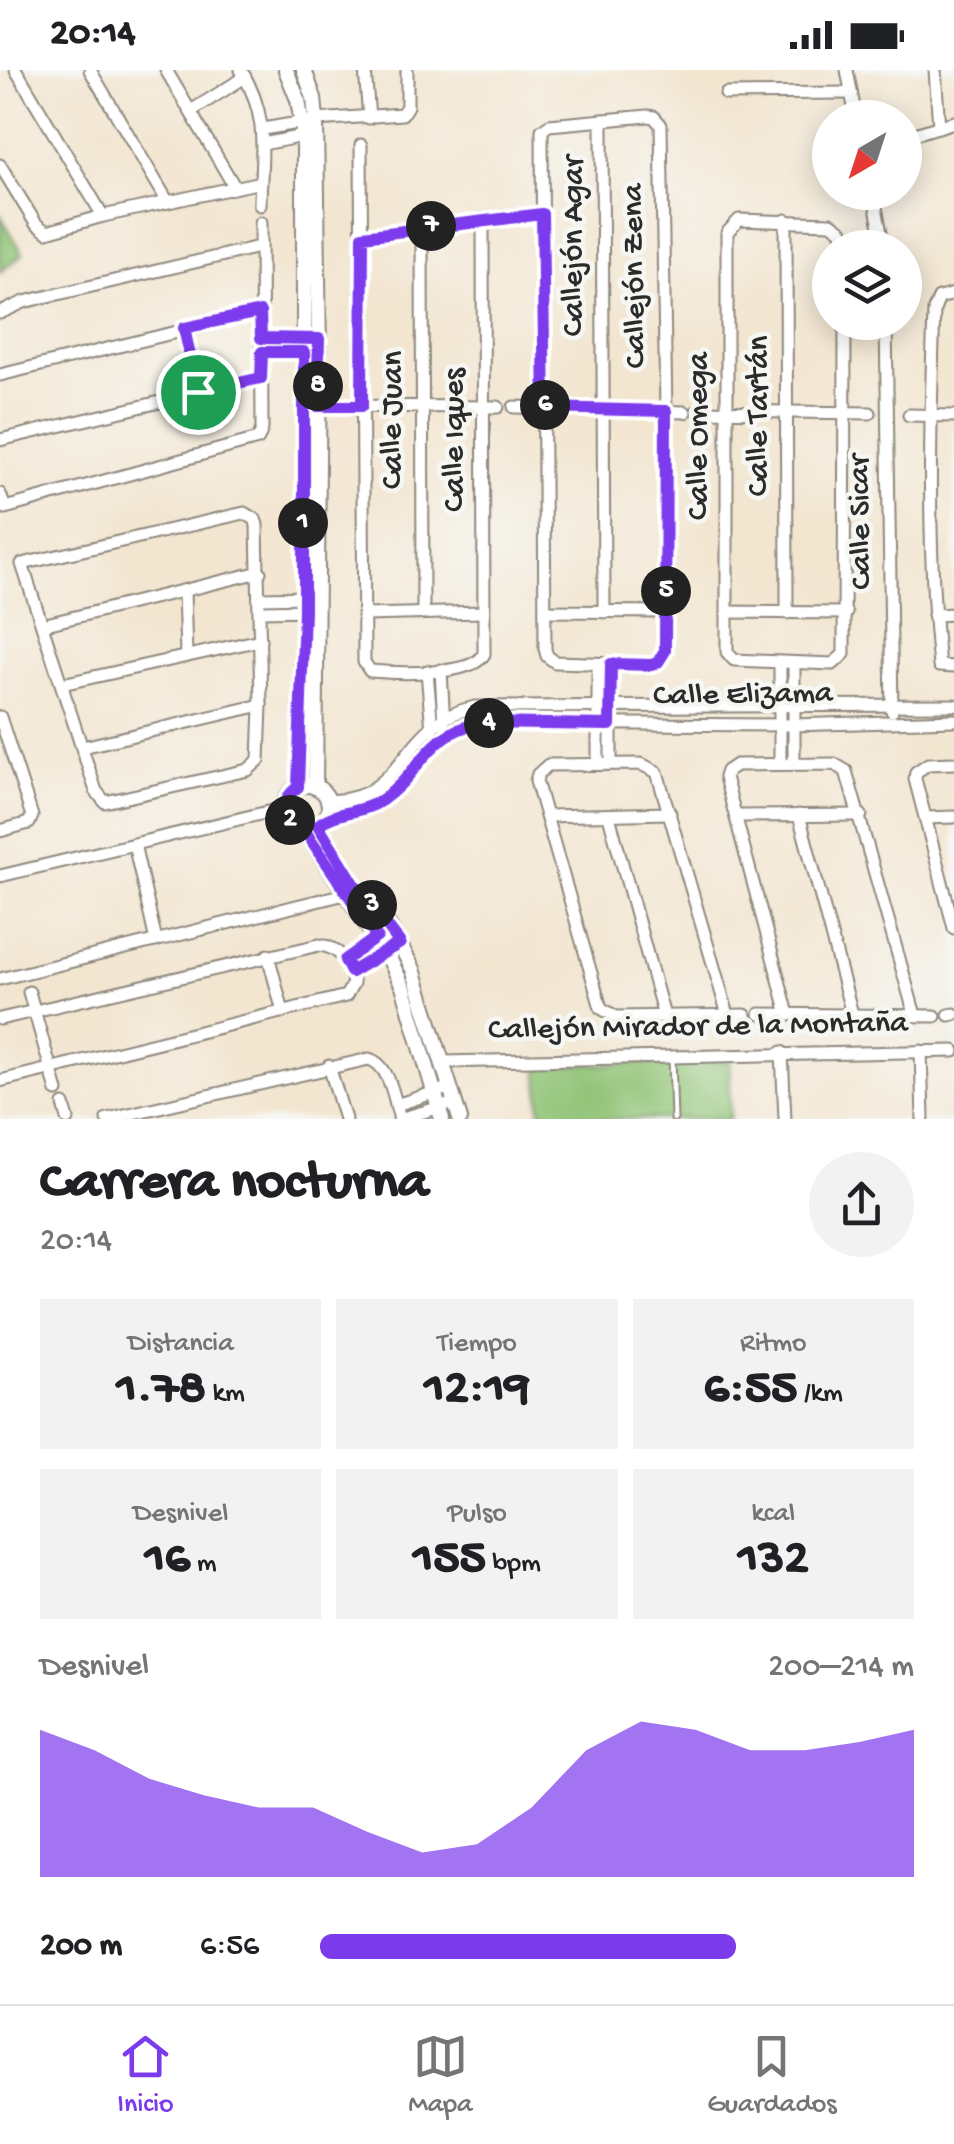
<!DOCTYPE html>
<html lang="es">
<head>
<meta charset="utf-8">
<style>
	:root { --surface:#fff; --page:#f2f2f2; --text:#202124; --muted:#757577; --line:#e0e0e0; --accent:#7c3aed }
	body { margin:0; font-family:"Gochi Hand",sans-serif; background:var(--page); color:var(--text); height:100vh; display:flex; flex-direction:column; font-size:38px; white-space:nowrap }
	* { box-sizing:border-box; margin:0 }
	p { font-size:32px; color:var(--muted) }
	.icon { flex:none; width:55px; height:55px; fill:none; stroke:currentColor; stroke-width:2; stroke-linecap:round; stroke-linejoin:round }
	.map { position:relative; height:1049px; overflow:hidden }
	.drawer { display:flex; flex-direction:column; background:var(--surface); flex:1 }
	.drawer>* { flex:none }
	.needle { width:65px; rotate:219deg }
	.buttons { position:absolute; left:812px; top:30px; display:grid; gap:20px }
	.buttons a { display:grid; place-items:center; width:110px; height:110px; border-radius:50%; background:var(--surface); box-shadow:0 5px 25px #0003; font-size:50px }
	.pin { position:absolute; display:grid; place-items:center; width:85px; height:85px; color:#fff; margin:-42px; border:5px solid #fff; border-radius:50%; box-shadow:0 2px 10px #0007 }
	.km { position:absolute; width:50px; height:50px; margin:-25px; border-radius:50%; background:#222; color:#fff; font-size:28px; line-height:50px; text-align:center }
	.round { display:grid; place-items:center; flex:none; width:105px; height:105px; border-radius:52px; background:var(--page) }
	.head { display:flex; align-items:center; justify-content:space-between; height:170px; padding:0 40px }
	h1 { font-size:55px; font-weight:700; line-height:75px }
	.stats { display:grid; grid-template-columns:repeat(3,1fr); gap:15px; height:170px; padding:10px 40px }
	.stats div { display:grid; align-content:center; border-radius:0px; background:var(--page); text-align:center }
	.stats b { font-size:50px; font-weight:700 }
	.stats small { font-size:28px; font-weight:400 }
	.stats p { font-size:28px }
	.chart { height:280px; padding:20px 40px }
	.chart p { display:flex; justify-content:space-between }
	.chart svg { width:100%; height:180px; margin-top:10px; fill:var(--accent); opacity:.7 }
	ul { padding:0 40px; list-style:none; font-size:32px }
	li { display:grid; grid-template-columns:160px 120px 1fr; align-items:center; height:75px }
	li i { height:25px; border-radius:12px; background:var(--accent) }
	.status { display:flex; justify-content:space-between; align-items:center; height:70px; padding:0 50px; background:var(--surface); direction:ltr }
	.status svg { height:28px; fill:currentColor }
	.tab-bar { display:flex; justify-content:space-around; align-items:center; height:140px; border-top:2px solid var(--line); background:var(--surface); font-size:28px; color:var(--muted) }
	.tab-bar a { display:grid; justify-items:center; gap:5px }
	.tab-bar .current { color:var(--accent) }
	.map>svg:first-child { display:block }
	.green { fill:#8fc375; stroke:#5d7750; stroke-width:2.5 }
	.lines { fill:none; stroke-linecap:round; stroke-linejoin:round }
	.service-casing { stroke:#8f887e; stroke-width:9 }
	.minor-casing { stroke:#8f887e; stroke-width:15 }
	.tertiary-casing { stroke:#8f887e; stroke-width:18 }
	.service { stroke:#fff; stroke-width:5 }
	.minor { stroke:#fff; stroke-width:11 }
	.tertiary { stroke:#fff; stroke-width:14 }
	.route-casing { stroke:#fff; stroke-width:20 }
	.route { stroke:#7c3aed; stroke-width:12 }
	.labels { text-anchor:middle; dominant-baseline:central; stroke-width:9; stroke-linejoin:round; paint-order:stroke }
	.street-label { font-size:32px; fill:#2b2b2b; stroke:#f6f6f2 }
</style>
</head>
<body>
<div class="status"><b>20:14</b><svg viewBox="0 0 49 12"><path d="M0 12V9h3v3zM5 12V6h3v6zM10 12V3h3v9zM15 12V0h3v12zM26 1h20v11H26zM47 4h2v5h-2z"/></svg></div>
<div class="map">
<svg width="954" height="1049" viewBox="0 0 954 1049">
	<rect width="100%" height="100%" fill="#f6f6f2"/>
	<filter id="ink" filterUnits="userSpaceOnUse"><feTurbulence type="fractalNoise" baseFrequency=".01" numOctaves="2"/><feDisplacementMap in="SourceGraphic" scale="20" xChannelSelector="R" yChannelSelector="G"/><feConvolveMatrix kernelMatrix="1 2 1 2 8 2 1 2 1" color-interpolation-filters="sRGB"/></filter>
	<filter id="wash" filterUnits="userSpaceOnUse"><feTurbulence type="fractalNoise" baseFrequency=".0048" numOctaves="4" result="noise"/><feDisplacementMap in="SourceGraphic" scale="40" xChannelSelector="R" yChannelSelector="G"/><feGaussianBlur stdDeviation="2.25" result="paint"/><feColorMatrix in="noise" values="0 0 0 0 0 0 0 0 0 0 0 0 0 0 0 0 0 1.4 0 .05"/><feComposite in="paint" operator="in"/></filter>
	<g filter="url(#wash)">
		<rect width="100%" height="100%" fill="#f3e6d1"/>
		<g class="green">
			<path d="M0,145l23,39 -23,18z"/>
			<path d="M730,991v58h-189l-3,-53z"/>
		</g>
	</g>
	<g filter="url(#ink)">
		<g class="lines">
			<g class="service-casing">
				<path id="service" d="M672,987l2,62"/>
			</g>
			<g class="minor-casing">
				<g id="minor">
					<path d="M16,0l87,146"/>
					<path d="M90,0l78,132"/>
					<path d="M166,0l68,116"/>
					<path d="M241,0c29,48 20,82 19,135"/>
					<path d="M365,0l4,48"/>
					<path d="M847,0l9,48"/>
					<path d="M935,0l4,57"/>
					<path d="M726,24l125,-1"/>
					<path d="M191,41l54,-34"/>
					<path d="M648,46l6,1 7,8 5,286 -1,240 -7,11 -6,3 -97,-3 -8,-6 -2,-7 -3,-519 7,-5z"/>
					<path d="M602,50l2,492"/>
					<path d="M263,59l53,-9 86,-6 5,-8v-36"/>
					<path d="M905,67l49,-15"/>
					<path d="M263,74l45,-9"/>
					<path d="M361,75l3,517 6,9c23,2 103,6 114,-17l-1,-435"/>
					<path d="M0,95l36,59 11,8 56,-16 158,-34"/>
					<path d="M873,122l11,56"/>
					<path d="M786,150l1,393"/>
					<path d="M422,157l1,386"/>
					<path d="M363,166l179,-23"/>
					<path d="M844,178l-2,-17 -11,-8 -92,-3 -12,13v419l7,8 99,4 11,-10 1,-332"/>
					<path d="M954,224l-15,4 -5,12c-4,118 -7,238 5,356l15,1"/>
					<path d="M0,243l24,-11 235,-55"/>
					<path d="M886,252l6,389"/>
					<path d="M184,258l13,64"/>
					<path d="M261,268h48"/>
					<path d="M261,282l58,1"/>
					<path d="M0,305l259,-63"/>
					<path d="M317,336l181,1"/>
					<path d="M514,337l171,5"/>
					<path d="M697,341l173,2"/>
					<path d="M909,345l45,1"/>
					<path d="M0,370l261,-62"/>
					<path d="M0,424l5,14 253,-69 4,-10 -1,-207"/>
					<path d="M244,443l11,6 2,6 4,180 -2,55 -11,10 -143,32 -9,-11 -74,-227z"/>
					<path d="M184,521l2,64"/>
					<path d="M260,528l48,-1"/>
					<path d="M261,541l50,-1"/>
					<path d="M545,541l121,1"/>
					<path d="M728,542l118,1"/>
					<path d="M364,545l119,-3"/>
					<path d="M934,545l20,-1"/>
					<path d="M42,555l218,-53"/>
					<path d="M780,593v100"/>
					<path d="M441,600l3,55"/>
					<path d="M427,601l5,59"/>
					<path d="M62,614l198,-44"/>
					<path d="M0,647l32,99 -3,7 -29,8"/>
					<path d="M83,677l178,-42"/>
					<path d="M598,693v-99"/>
					<path d="M611,693v-99"/>
					<path d="M794,693v-100"/>
					<path d="M954,693l-26,1 -12,8 -1,7 39,149"/>
					<path d="M328,731c13,-1 26,-2 38,-8 45,-25 47,-73 109,-86l479,-2"/>
					<path d="M799,745l53,199"/>
					<path d="M546,746l124,-3"/>
					<path d="M609,746l55,200"/>
					<path d="M736,746l125,-1"/>
					<path d="M326,747c13,-2 28,-3 40,-8 48,-18 51,-73 112,-86l315,2 161,-5"/>
					<path d="M926,748l28,-1"/>
					<path d="M134,774l22,97"/>
					<path d="M0,806l285,-68"/>
					<path d="M268,885l15,57"/>
					<path d="M345,890l45,-33"/>
					<path d="M351,902l49,-29"/>
					<path d="M0,909l345,-85"/>
					<path d="M29,922l28,99"/>
					<path d="M760,944l175,2"/>
					<path d="M788,944l-63,-237 2,-6 9,-6 98,-1 12,7 69,244"/>
					<path d="M728,945l-71,-243 -16,-8 -93,1 -10,9 -2,7 65,227 15,9 129,-2"/>
					<path d="M949,945l5,-1"/>
					<path d="M0,949l319,-74c21,2 31,19 34,38l-7,13 -346,85"/>
					<path d="M921,981l2,68"/>
					<path d="M782,982l3,67"/>
					<path d="M443,992l511,-11"/>
					<path d="M329,996l16,53"/>
					<path d="M64,1035l4,14"/>
					<path d="M396,1035l55,-18"/>
					<path d="M107,1049l262,-60c21,6 25,40 31,60"/>
					<path d="M399,1049l56,-16"/>
				</g>
			</g>
			<g class="tertiary-casing">
				<g id="tertiary">
					<path d="M286,0l12,30 6,37v473l-6,177"/>
					<path d="M304,0l10,28 2,22 3,233 -4,434"/>
					<circle cx="307" cy="737" r="22"/>
					<path d="M318,755l37,60 35,42 23,42 47,150"/>
					<path d="M303,758l88,134 13,27 38,130"/>
				</g>
			</g>
			<use href="#service" class="service"/>
			<use href="#minor" class="minor"/>
			<use href="#tertiary" class="tertiary"/>
		</g>
	</g>
	<g class="lines" filter="url(#ink)">
		<g class="route-casing">
			<path id="route" d="M542,144l3,194 121,3 -1,240 -7,11 -6,3 -41,-1 -1,61 -132,-2c-53,12 -57,50 -96,77 -20,14 -46,10 -64,25l37,60 45,58 -49,29 -6,-12 32,-23 -74,-109c-20,-9 -23,-28 -5,-41l6,-177v-258h-42l-1,26 -63,14 -14,-64 76,-16 1,26 58,1 -2,67h45l1,-170z"/>
		</g>
		<use href="#route" class="route"/>
	</g>
	<g class="labels">
		<g class="street-label">
			<text transform="translate(575 176) rotate(-90)">Callejón Agar</text>
			<text transform="translate(636 206) rotate(-91)">Callejón Zena</text>
			<text transform="translate(760 346) rotate(-90)">Calle Tartán</text>
			<text transform="translate(394 350) rotate(-90)">Calle Juan</text>
			<text transform="translate(700 366) rotate(-90)">Calle Omega</text>
			<text transform="translate(456 370) rotate(-90)">Calle Iques</text>
			<text transform="translate(862 452) rotate(-91)">Calle Sicar</text>
			<text transform="translate(743 626) rotate(-1)">Calle Elizama</text>
			<text transform="translate(698 958) rotate(-1)">Callejón Mirador de la Montaña</text>
		</g>
	</g>
</svg>
<div class="buttons">
<a><svg class="needle" viewBox="-14 -14 28 28"><path d="M0-13l5 13h-10z" fill="#e53935"/><path d="M0 13l5-13h-10z" fill="#757577"/></svg></a>
<a><svg class="icon" aria-label="layers" viewBox="0 0 24 24"><path d="M12 4l9 5-9 5-9-5zM3 14l9 5 9-5"/></svg></a>
</div>
<div class="pin" style="left:198px;top:322px;background:#1e9e55"><svg class="icon" aria-label="arrive" viewBox="0 0 24 24"><path d="M6 21V4h12l-3 4 3 4H6"/></svg></div>
<b class="km" style="left:303px;top:453px">1</b>
<b class="km" style="left:290px;top:750px">2</b>
<b class="km" style="left:372px;top:835px">3</b>
<b class="km" style="left:489px;top:653px">4</b>
<b class="km" style="left:666px;top:521px">5</b>
<b class="km" style="left:545px;top:335px">6</b>
<b class="km" style="left:431px;top:156px">7</b>
<b class="km" style="left:318px;top:316px">8</b>
</div>
<section class="drawer">
<div class="head"><div><h1>Carrera nocturna</h1><p>20:14</p></div><a class="round"><svg class="icon" aria-label="share" viewBox="0 0 24 24"><path d="M12 15V3M7 8l5-5 5 5M5 13v7h14v-7"/></svg></a></div>
<div class="stats">
<div><p>Distancia</p><b>1.78<small> km</small></b></div>
<div><p>Tiempo</p><b>12:19</b></div>
<div><p>Ritmo</p><b>6:55<small> /km</small></b></div>
</div>
<div class="stats">
<div><p>Desnivel</p><b>16<small> m</small></b></div>
<div><p>Pulso</p><b>155<small> bpm</small></b></div>
<div><p>kcal</p><b>132</b></div>
</div>
<div class="chart"><p><span>Desnivel</span>200–214 m</p>
<svg viewBox="0 0 160 44" preserveAspectRatio="none"><path d="M0 44V8L10 13L20 20L30 24L40 27L50 27L60 33L70 38L80 36L90 27L100 13L110 6L120 8L130 13L140 13L150 11L160 8V44z"/></svg>
</div>
<ul>
<li><b>200 m</b>6:56<i style="width:70%"></i></li>
</ul>
</section>
<nav class="tab-bar">
<a class="current"><svg class="icon" aria-label="home" viewBox="0 0 24 24"><path d="M3 11l9-7 9 7M6 9v11h12V9"/></svg>Inicio</a>
<a><svg class="icon" aria-label="map" viewBox="0 0 24 24"><path d="M3 6l6-2 6 2 6-2v14l-6 2-6-2-6 2zM9 4v14M15 6v14"/></svg>Mapa</a>
<a><svg class="icon" aria-label="saved" viewBox="0 0 24 24"><path d="M7 4h10v16l-5-4-5 4z"/></svg>Guardados</a>
</nav>
</body>
</html>
